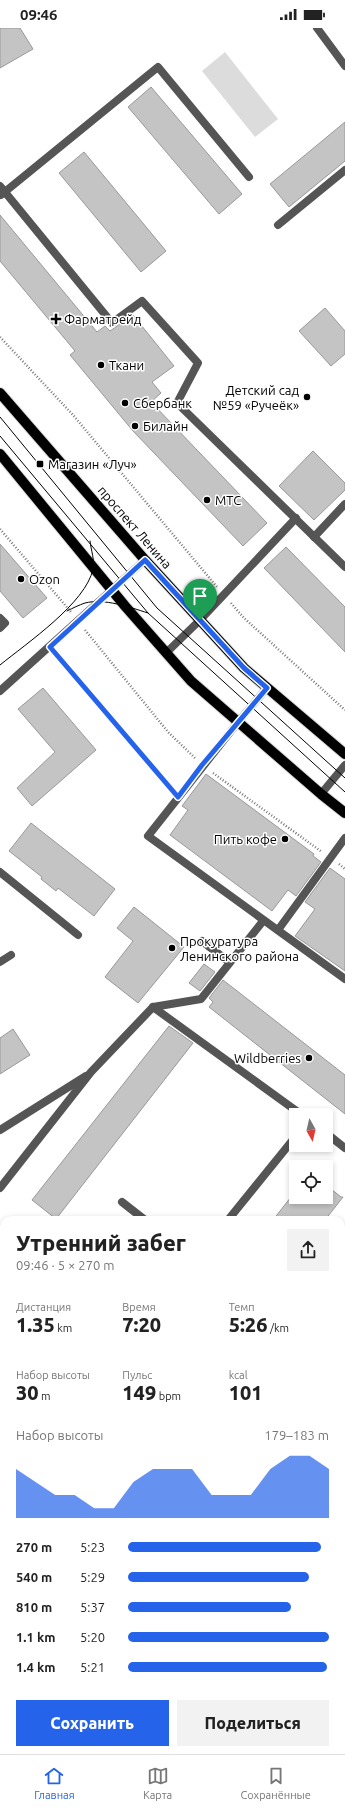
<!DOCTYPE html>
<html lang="ru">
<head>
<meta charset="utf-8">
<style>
	:root { --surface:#fff; --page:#f2f2f2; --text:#222; --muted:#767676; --line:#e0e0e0; --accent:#2563eb }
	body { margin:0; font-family:Ubuntu,sans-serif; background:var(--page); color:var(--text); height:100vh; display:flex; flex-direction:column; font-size:15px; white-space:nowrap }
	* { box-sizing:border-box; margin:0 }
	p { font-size:13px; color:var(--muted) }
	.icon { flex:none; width:22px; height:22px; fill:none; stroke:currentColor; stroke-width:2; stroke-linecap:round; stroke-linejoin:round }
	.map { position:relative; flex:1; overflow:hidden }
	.sheet { position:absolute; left:0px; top:1188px; width:345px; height:538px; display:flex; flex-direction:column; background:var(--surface); border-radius:12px 12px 0 0; box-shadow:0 2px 6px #0003 }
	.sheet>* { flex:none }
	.needle { width:26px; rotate:172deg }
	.buttons { position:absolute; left:289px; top:1080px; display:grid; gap:8px }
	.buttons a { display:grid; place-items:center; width:44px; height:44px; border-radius:0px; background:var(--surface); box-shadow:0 2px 6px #0003; font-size:20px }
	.pin { position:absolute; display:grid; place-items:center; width:34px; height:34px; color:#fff; margin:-41px -17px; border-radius:50% 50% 50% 0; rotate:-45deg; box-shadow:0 0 4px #0007 }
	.pin .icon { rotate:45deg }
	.round { display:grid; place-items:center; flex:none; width:42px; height:42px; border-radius:0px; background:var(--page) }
	.headline { display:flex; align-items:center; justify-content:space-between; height:68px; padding:0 16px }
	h1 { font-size:22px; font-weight:800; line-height:30px }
	.stats { display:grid; grid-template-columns:repeat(3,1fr); gap:6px; height:68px; padding:4px 16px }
	.stats div { display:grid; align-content:center }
	.stats b { font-size:20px; font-weight:800 }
	.stats small { font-size:11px; font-weight:400 }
	.stats p { font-size:11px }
	.chart { height:112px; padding:8px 16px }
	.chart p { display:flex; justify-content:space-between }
	.chart svg { width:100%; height:72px; margin-top:4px; fill:var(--accent); opacity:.7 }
	.primary-button { display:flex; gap:8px; margin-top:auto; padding:8px 16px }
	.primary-button a { flex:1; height:46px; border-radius:0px; background:var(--accent); color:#fff; font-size:16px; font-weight:800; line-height:46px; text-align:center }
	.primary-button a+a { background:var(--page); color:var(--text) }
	ul { padding:0 16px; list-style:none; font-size:13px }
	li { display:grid; grid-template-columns:64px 48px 1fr; align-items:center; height:30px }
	li i { height:10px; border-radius:5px; background:var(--accent) }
	.status { display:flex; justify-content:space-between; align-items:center; height:28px; padding:0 20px; background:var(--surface); direction:ltr }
	.status svg { height:11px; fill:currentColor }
	.tab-bar { display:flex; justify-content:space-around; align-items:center; height:56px; border-top:1px solid var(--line); background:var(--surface); font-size:11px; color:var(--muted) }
	.tab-bar a { display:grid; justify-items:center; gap:2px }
	.tab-bar .on { color:var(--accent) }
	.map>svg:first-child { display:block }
	.green { fill:#dcdcdc }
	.building { fill:#c4c4c4; stroke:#999 }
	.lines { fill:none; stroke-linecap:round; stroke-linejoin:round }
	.primary-casing { stroke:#dbdbdb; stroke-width:12 }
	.path { stroke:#777; stroke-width:2.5; stroke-dasharray:1 2; stroke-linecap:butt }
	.service { stroke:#555; stroke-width:8 }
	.minor { stroke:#555; stroke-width:8 }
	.primary { stroke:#000; stroke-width:10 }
	.tram { stroke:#000; stroke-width:1 }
	.route-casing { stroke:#fff; stroke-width:8 }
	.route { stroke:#2563eb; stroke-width:5 }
	.poi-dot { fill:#000; stroke:#fff; stroke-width:1.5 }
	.labels { text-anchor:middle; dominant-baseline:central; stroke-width:3; stroke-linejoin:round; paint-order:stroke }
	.poi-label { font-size:13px; fill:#000; stroke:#fff; text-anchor:start }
	.street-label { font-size:13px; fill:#000; stroke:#fff }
</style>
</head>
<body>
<div class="status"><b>09:46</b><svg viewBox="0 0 49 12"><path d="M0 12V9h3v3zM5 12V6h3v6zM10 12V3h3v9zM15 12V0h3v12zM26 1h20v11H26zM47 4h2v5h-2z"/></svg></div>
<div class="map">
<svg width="345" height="1726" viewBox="0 0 345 1726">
	<rect width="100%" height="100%" fill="#fff"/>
	<path class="green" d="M225,24l53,67 -23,18 -53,-66z"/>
	<g class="building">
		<path d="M0,0h20l13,21 -33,19z"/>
		<path d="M151,59l91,107 -23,20 -91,-107z"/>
		<path d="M345,94v39l-56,46 -19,-23z"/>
		<path d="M84,124l82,99 -25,21 -82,-99z"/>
		<path d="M0,187l97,117 8,-6 5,5 23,-16 41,51 -22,16 9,11 -10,9 116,121 -24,23 -110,-115 -63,-76 5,-4 -75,-90z"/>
		<path d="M325,280l20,23v23l-14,12 -32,-35z"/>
		<path d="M313,423l32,32v7l-31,30 -35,-34z"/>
		<path d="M0,516l47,54 -24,20 -23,-27z"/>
		<path d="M286,519l59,60v45l-81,-84z"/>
		<path d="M43,660l53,62 -64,56 -15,-18 38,-36 -37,-43z"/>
		<path d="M206,746l108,80 -1,2 8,6 -25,34 -8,-6 -16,21 -102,-76 18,-25 -6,-4z"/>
		<path d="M31,795l84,66 -21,27 -36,-28 -2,3 -15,-12 1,-2 -33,-26z"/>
		<path d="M330,840l15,11v92l-50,-35 20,-27 -10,-7z"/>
		<path d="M134,879l50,40 -46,56 -33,-26 28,-36 -16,-13z"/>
		<path d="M204,936l11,8 -15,19 -11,-8z"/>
		<path d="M223,952l122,95v39l-136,-107 4,-5 -4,-4z"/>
		<path d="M169,998l24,17 -137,176 -24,-19z"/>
		<path d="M13,1001l17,26 -30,19v-36z"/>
		<path d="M326,1157l15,12h2l-18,23h-52l18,-23h35z"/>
	</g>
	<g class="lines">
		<g class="primary-casing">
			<g id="primary">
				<path d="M0,365l145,167 99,108 101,86"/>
				<path d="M0,426l125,152 66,75 130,113 24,19"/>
			</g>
		</g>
		<g class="path">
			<path d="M0,309l73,78 144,172"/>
			<path d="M0,501l71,83"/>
			<path d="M231,575l13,15 101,92"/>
			<path d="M85,602l83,102 27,26"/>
			<path d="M56,627l115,134"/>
			<path d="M213,745l109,79"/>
			<path d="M339,836l6,5"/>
		</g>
		<g class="service">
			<path d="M317,0l28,38"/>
			<path d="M0,158l112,137 30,-22 56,62 -21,40 168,164"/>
			<path d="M1,167l157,-128 91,110"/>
			<path d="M278,197l67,-55"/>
			<path d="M314,509l31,-33"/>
			<path d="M0,590l5,5 -5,5"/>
			<path d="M200,592l96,-102"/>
			<path d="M238,694l-90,114 197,143"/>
			<path d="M0,844l78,63"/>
			<path d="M278,902l67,-92"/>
			<path d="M202,913l27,21"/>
			<path d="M0,934l11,-7"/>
			<path d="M153,979l48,-8 62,-78"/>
			<path d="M0,1102l86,-54"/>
			<path d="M326,1105l19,15"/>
			<path d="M0,1160l91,-116 62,-65 149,108"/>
			<path d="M122,1174l23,18"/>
			<path d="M228,1192l68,-84"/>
			<path d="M341,1259l4,-7"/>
			<path d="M0,1419l4,-7"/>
			<path d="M341,1540l4,2"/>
			<path d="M0,1582l4,-7"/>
			<path d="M341,1670l4,-6"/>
			<path d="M21,1726l3,-4"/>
			<path d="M226,1726l2,-4"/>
			<path d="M307,1726l2,-4"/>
		</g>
		<g class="minor">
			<path d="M166,625l34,-33"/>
			<path d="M0,663l145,-131"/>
			<path d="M238,694l29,-34"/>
			<path d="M321,766l24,-29"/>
			<path d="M341,1417l4,3"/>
		</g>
		<use href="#primary" class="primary"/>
		<g class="tram">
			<path d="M0,389l157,191 188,170"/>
			<path d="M0,408l148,177 197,179"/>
			<path d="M67,583c6,-3 12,-6 18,-8 19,-5 44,4 63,10"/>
			<path d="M0,637c27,-22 86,-62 93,-96 2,-8 -2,-19 -3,-28"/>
		</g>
	</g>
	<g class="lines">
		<g class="route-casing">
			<path id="route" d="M145,532l99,108 23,20 -65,77 -24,32 -128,-150z"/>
		</g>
		<use href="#route" class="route"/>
	</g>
	<g class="poi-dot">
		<path d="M54 285h4v4h4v4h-4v4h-4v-4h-4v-4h4z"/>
		<circle cx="101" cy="337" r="4"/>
		<circle cx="307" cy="369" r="4"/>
		<circle cx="125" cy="375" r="4"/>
		<circle cx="135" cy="398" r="4"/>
		<rect x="36" y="432" width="8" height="8" rx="2"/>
		<circle cx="207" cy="472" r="4"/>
		<circle cx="21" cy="551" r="4"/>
		<circle cx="285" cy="811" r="4"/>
		<circle cx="172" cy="920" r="4"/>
		<circle cx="309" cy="1030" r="4"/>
	</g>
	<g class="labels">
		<g class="poi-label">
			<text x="64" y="291">Фарматрейд</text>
			<text x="109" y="337">Ткани</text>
			<text x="299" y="362" text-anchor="end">Детский сад<tspan x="299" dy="15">№59 «Ручеёк»</tspan></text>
			<text x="133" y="375">Сбербанк</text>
			<text x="143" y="398">Билайн</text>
			<text x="48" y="436">Магазин «Луч»</text>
			<text x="215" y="472">МТС</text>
			<text x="29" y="551">Ozon</text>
			<text x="277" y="811" text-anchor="end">Пить кофе</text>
			<text x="180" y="913">Прокуратура<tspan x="180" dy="15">Ленинского района</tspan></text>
			<text x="301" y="1030" text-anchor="end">Wildberries</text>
		</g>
		<g class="street-label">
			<text transform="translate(135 499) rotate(49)">проспект Ленина</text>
		</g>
	</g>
</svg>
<div class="buttons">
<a><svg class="needle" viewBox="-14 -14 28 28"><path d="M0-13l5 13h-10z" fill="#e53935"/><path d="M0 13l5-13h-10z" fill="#767676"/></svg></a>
<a><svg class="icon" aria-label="locate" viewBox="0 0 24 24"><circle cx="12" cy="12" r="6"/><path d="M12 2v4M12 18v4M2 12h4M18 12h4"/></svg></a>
</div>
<div class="pin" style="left:200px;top:592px;background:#1e9e55"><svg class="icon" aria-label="arrive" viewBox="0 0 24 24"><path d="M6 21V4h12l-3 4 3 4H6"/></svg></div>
<section class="sheet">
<div class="headline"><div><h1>Утренний забег</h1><p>09:46 · 5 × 270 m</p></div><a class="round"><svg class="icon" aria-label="share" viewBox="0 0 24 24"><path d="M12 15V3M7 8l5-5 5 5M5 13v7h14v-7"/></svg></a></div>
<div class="stats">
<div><p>Дистанция</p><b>1.35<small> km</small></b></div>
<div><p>Время</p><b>7:20</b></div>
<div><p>Темп</p><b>5:26<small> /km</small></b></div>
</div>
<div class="stats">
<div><p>Набор высоты</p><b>30<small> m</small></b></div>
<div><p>Пульс</p><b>149<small> bpm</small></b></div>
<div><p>kcal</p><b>101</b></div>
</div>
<div class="chart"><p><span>Набор высоты</span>179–183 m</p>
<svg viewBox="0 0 160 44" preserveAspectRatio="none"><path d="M0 44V14L10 22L20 30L30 30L40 38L50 38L60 22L70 14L80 14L90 14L100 30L110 30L120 30L130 14L140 6L150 6L160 14V44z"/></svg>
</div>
<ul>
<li><b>270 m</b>5:23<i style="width:96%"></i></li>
<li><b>540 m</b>5:29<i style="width:90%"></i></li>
<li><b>810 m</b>5:37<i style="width:81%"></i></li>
<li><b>1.1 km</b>5:20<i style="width:100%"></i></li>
<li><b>1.4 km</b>5:21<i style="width:99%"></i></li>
</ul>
<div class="primary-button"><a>Сохранить</a><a>Поделиться</a></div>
</section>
</div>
<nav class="tab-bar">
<a class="on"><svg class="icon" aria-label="home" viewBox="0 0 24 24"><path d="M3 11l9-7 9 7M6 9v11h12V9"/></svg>Главная</a>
<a><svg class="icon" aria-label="map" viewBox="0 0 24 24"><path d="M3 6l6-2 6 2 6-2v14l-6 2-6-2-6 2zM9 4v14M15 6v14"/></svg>Карта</a>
<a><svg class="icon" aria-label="saved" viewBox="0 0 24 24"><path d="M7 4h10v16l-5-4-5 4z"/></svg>Сохранённые</a>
</nav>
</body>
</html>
